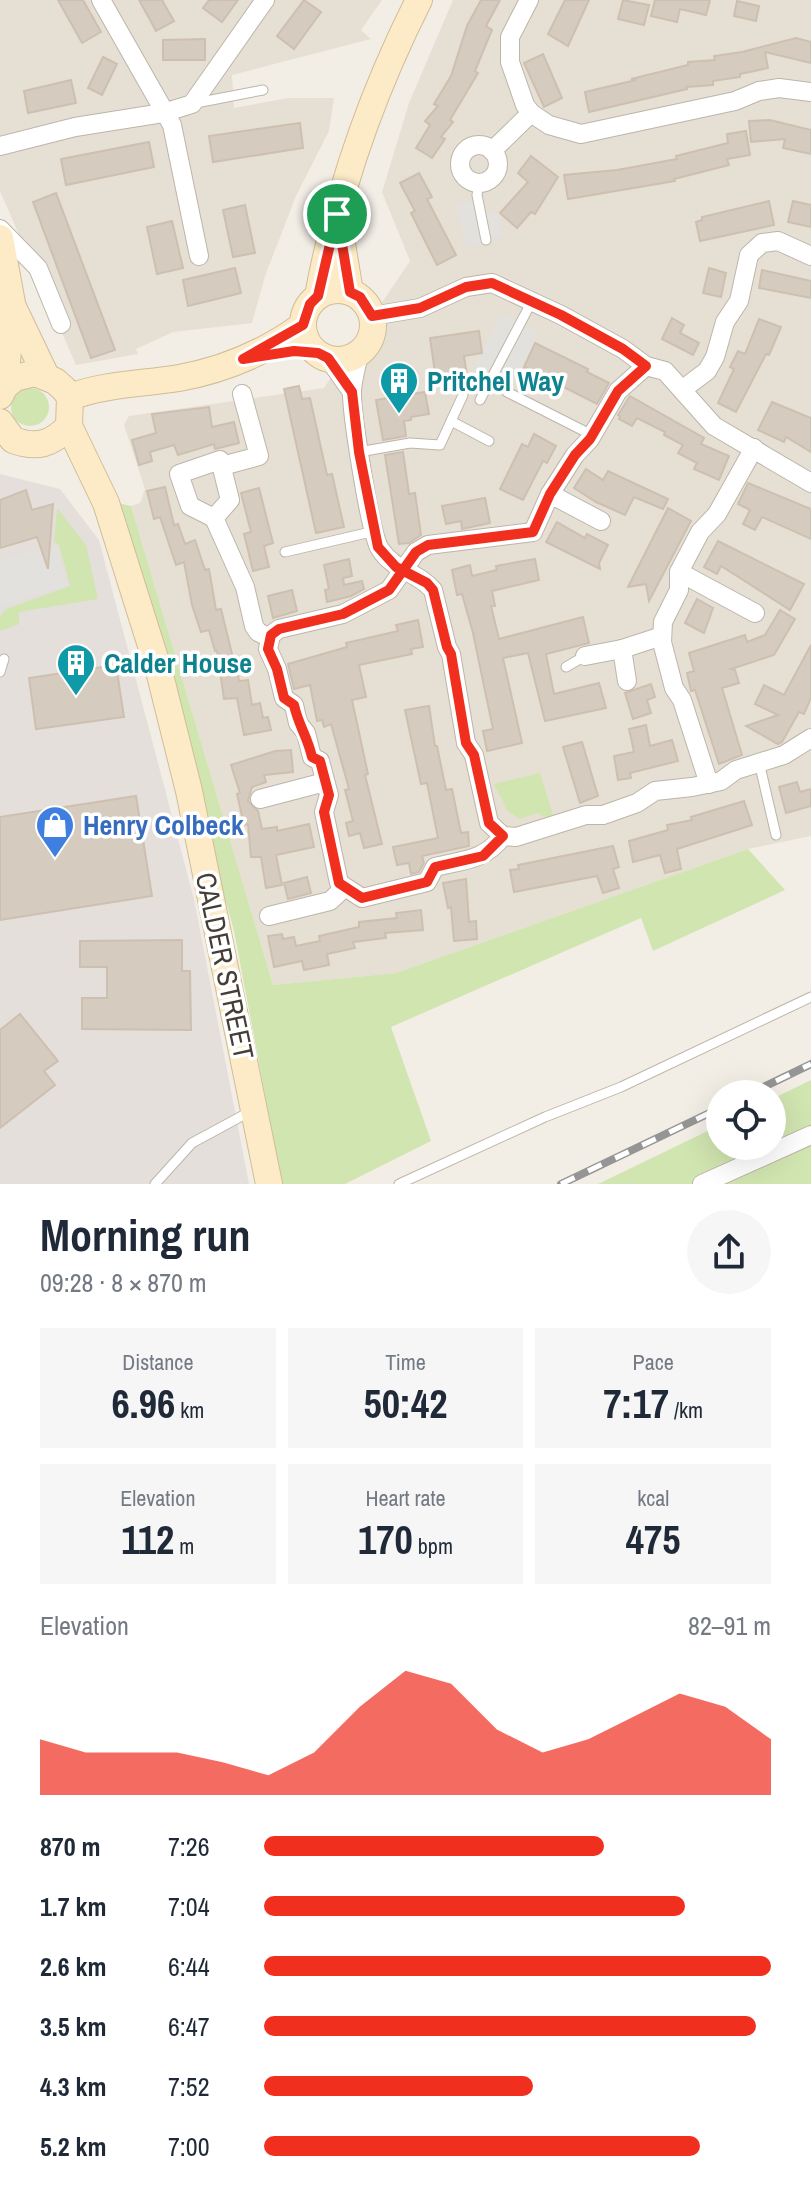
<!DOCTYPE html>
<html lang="en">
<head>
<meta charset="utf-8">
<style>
	:root { --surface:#fff; --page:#f6f6f7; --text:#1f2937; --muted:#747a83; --accent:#f02f1f }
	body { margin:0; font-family:"Archivo Narrow",sans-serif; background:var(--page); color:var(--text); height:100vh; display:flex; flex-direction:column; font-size:30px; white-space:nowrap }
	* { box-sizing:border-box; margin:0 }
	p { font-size:26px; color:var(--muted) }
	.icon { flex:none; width:44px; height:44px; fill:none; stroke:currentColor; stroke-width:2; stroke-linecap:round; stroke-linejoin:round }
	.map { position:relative; height:1184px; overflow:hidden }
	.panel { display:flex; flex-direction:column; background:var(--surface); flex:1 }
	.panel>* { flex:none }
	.tools { position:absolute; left:706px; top:1080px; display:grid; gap:16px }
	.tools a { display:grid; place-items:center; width:80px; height:80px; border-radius:50%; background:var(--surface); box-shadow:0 8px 32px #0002; font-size:40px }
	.pin { position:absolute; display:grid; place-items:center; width:68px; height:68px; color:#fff; margin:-34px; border:4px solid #fff; border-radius:50%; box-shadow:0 2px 8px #0007 }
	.round { display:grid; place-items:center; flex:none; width:84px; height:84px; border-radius:42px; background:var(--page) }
	.headline { display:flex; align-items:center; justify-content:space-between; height:136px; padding:0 40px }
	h1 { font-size:44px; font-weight:700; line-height:60px }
	.metrics { display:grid; grid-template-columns:repeat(3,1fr); gap:12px; height:136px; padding:8px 40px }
	.metrics div { display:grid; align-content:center; border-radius:0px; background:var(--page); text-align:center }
	.metrics b { font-size:40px; font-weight:700 }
	.metrics small { font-size:22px; font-weight:400 }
	.metrics p { font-size:22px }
	.chart { height:224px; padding:16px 40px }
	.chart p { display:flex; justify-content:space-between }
	.chart svg { width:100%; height:144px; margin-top:8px; fill:var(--accent); opacity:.7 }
	ul { padding:0 40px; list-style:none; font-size:26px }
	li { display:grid; grid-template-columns:128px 96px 1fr; align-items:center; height:60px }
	li i { height:20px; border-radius:10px; background:var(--accent) }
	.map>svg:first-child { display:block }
	.residential { fill:#e6dfd4 }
	.industrial { fill:#e4dfdb }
	.green { fill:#d1e5b0 }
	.parking { fill:#e3e1de }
	.building { fill:#d6cbbf; stroke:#cec0b0; stroke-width:2 }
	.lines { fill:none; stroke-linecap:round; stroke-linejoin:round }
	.lane-casing { stroke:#bdb5a9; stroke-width:11 }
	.street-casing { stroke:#bdb5a9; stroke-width:20 }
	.secondary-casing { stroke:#d0bd98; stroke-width:28 }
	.lane { stroke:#fff; stroke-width:9 }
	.street { stroke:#fff; stroke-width:18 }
	.secondary { stroke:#fcebc6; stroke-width:26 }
	.rail-casing { stroke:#959595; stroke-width:8 }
	.rail { stroke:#fff; stroke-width:5; stroke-dasharray:15; stroke-linecap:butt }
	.route-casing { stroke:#fff; stroke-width:16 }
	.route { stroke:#f02f1f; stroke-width:10 }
	.labels { text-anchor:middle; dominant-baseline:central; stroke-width:7; stroke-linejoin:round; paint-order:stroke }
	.culture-label { font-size:28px; font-weight:bold; fill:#0d838f; stroke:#fff; text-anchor:start }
	.shop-label { font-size:28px; font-weight:bold; fill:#366cbe; stroke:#fff; text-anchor:start }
	.street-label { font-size:28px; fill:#453e36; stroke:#fff }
</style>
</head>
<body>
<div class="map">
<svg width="811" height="1184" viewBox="0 0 811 1184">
	<rect width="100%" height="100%" fill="#f2eee6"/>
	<g class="residential">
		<path d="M0,0h382l-21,30 10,9 -139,36 2,33 54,-10h46l-5,33 -33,65 -31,80 -13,47 -79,9 -37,17 2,5 -62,11 -76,-174z"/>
		<path d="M453,0h358v836l-63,13 -352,124 -123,12 -142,-479 9,-3 5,-14 -21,-64 5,-9 195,-28 86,-127 -28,-69 27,-89z"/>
	</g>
	<path class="industrial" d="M0,474l60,15 39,51 95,359 55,285h-249z"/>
	<g class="green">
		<circle cx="30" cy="407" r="19"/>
		<path d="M118,503l13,3 142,479 123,-12 352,-124 37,41 -132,61 -12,-33 -250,109 40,114 -86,43h-63l-48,-253z"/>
		<path d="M57,508l29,37 12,54 -79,13v12l-19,7v-15l6,-7 64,-23 -11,-41 -5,-3z"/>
		<path d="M540,773l13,42 -8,2 -7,-4 -18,6 -14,-9c-3,-14 -8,-15 -12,-26z"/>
		<path d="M811,1080v104h-213l122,-59v21h52v-47z"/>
	</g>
	<g class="parking">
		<path d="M483,198l1,15 14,-1 5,24 -36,11 -11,-42z"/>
		<path d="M502,314l37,19 -26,50 -12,-5 -8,14 -24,-13z"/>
		<path d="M57,547l10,39 -67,19v-45z"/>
	</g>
	<g class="building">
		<path d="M58,0h25l18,32 -19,11z"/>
		<path d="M139,0h23l12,21 -18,10z"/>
		<path d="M209,0h29l-16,22 -19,-14z"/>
		<path d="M304,0l17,12 -27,37 -17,-13z"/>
		<path d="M481,0h19l-14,26 6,4 -17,41 3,2 -28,47 3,2 -12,15 4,2 -13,19 -16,-10 14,-23 -5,-4 13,-15 -4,-2 17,-28 16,-50z"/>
		<path d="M565,0h24l-21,46 -20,-12z"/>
		<path d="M623,0l26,5 -5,20 -26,-6z"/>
		<path d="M655,0h55l-4,15 -26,-6 -3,13 -26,-6z"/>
		<path d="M737,1l22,5 -3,15 -22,-5z"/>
		<path d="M796,38l15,4v21l-46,-11 3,16 -28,6v3l-27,4v4l-27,2 1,2 -98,23 -4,-20 51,-12 -5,-1 57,-14v-3l27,-2 -1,-4 28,-4z"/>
		<path d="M205,39v21h-42v-20z"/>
		<path d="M543,54l19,44 -18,9 -20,-44z"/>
		<path d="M103,57l14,7 -15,31 -14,-7z"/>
		<path d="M71,80l5,23 -48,10 -4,-22z"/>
		<path d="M770,120l41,10v24l-28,-6 2,-9 -34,3 -2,-21z"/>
		<path d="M300,123l3,25 -90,14 -4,-26z"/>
		<path d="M746,131l4,24 -23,4 2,6 -55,14 1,2 -107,18 -4,-24 53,-5 60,-11 -1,-3 52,-13 -1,-9z"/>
		<path d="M149,142l5,25 -88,18 -5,-26z"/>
		<path d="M531,156l27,21 -23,37 -4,-2 -14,16 -17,-15 28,-31 -10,-9z"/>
		<path d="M419,173l13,24 -5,2 29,56 -19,10 -26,-52 4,-2 -15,-28z"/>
		<path d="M56,193l59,157 -24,8 -58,-156z"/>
		<path d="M769,201l5,24 -74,16 -4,-19 6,-2v-3z"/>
		<path d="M793,201l18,4v22l-23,-5z"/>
		<path d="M245,205l10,48 -22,4 -10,-47z"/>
		<path d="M172,221l11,47 -26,6 -10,-47z"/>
		<path d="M235,268l6,25 -53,13 -5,-26z"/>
		<path d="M709,268l17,5 -5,24 -18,-4z"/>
		<path d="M762,270l49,11v17l-52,-10z"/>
		<path d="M672,318l12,7 -4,8 19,10 -6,12 -31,-16z"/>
		<path d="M759,319l22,8 -12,28 -3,-1 -30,58 -18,-9 16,-34 -4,-2 8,-16 7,3z"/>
		<path d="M479,331l3,22 -18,3 3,20 -31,4 -6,-42z"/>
		<path d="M535,343l53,26 -1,3 22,11 -12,21 -73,-37z"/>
		<path d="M299,386l3,13 8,-1 17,77 5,-1 12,53 -28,6 -32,-144z"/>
		<path d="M425,392l4,22 -18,3v3l-7,1 2,15 -23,4 -7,-40z"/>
		<path d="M630,396l74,42 -3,6 28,12 -10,24 -25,-11 3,-6 -19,-10 5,-8 -19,-10 1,-3 -28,-14 -5,8 -13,-7 1,-3 -2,-1z"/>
		<path d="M772,402l39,16v34l-25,-15 -2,5 -26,-12z"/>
		<path d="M209,407l3,20 22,-5 5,21 -24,6 -1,-5 -36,11 -4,-10 -24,7 2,9 -13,4 -7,-25 24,-7 -4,-19z"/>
		<path d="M534,434l22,12 -9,17 -4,-2 -20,39 -23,-11 22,-45 6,3z"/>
		<path d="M403,452l6,42 6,-1 6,42 -12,8 -10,1 -14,-89z"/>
		<path d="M586,469l17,11 5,-9 60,28 -5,10 -29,-12 -9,18 -29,-13 -22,-14z"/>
		<path d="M748,483l63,26v30l-49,-22 -7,13 -12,-6 7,-14 -12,-6z"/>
		<path d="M165,487l9,38 4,-1 7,20 10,-4 10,30 4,-1 7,41 5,-1 12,49 2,-1 4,24 9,-1 4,25 8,-2 3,15 5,-1 3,13 -27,5 -7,-37 -13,1 -7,-48h-2l-6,-21 -8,2 -9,-27 -8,-43 -8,3 -16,-48 -6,2 -7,-28z"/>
		<path d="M259,488l14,55 -9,3 5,21 -16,4 -9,-37 7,-2 -10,-39z"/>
		<path d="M26,490l6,20 21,-6 -5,65 -11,-32 -37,11v-48z"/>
		<path d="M485,498l5,25 -28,6 -1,-8 -15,3 -4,-18z"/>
		<path d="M668,508l23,13 -42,80 -3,-17 -18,3z"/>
		<path d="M557,522l28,16 2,-4 21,11 -9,18 1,6 -54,-27z"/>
		<path d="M718,541l86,43 -14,26 -69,-44 -4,8 -13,-7z"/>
		<path d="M349,559l3,17 -9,2 1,7 18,-4 2,8 -13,7 -24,6 -2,-12 4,-1 -5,-24z"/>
		<path d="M535,559l4,21 -47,11 3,15h-4l8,33 84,-22 6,26 -43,11 8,40 45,-11 7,25 -61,13 -17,-68 -25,5 19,85 -35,8 -4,-20 10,-2 -20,-96 -11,-39 -5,1 -5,-25 18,-5 2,11 25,-6 -1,-4z"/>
		<path d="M292,590l5,21 -24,7 -5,-22z"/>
		<path d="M697,599l16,9 -9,25 -19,-10z"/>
		<path d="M780,610l15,9 -21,36 -43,14 4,1 4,13 -17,5 20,67 -23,9 -24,-74 -4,1 -4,-18 7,-2 -5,-18 56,-18 2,7 18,-7z"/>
		<path d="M418,620l5,27 -12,2 1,5 -53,11 7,32 -14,3 16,74 -3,1 17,69 -18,4 -4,-15 -11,3 -3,-13 7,-2 -8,-31 4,-1 -18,-65 -7,3 -2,-7 -5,1 -7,-36 -16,4 -6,-25 59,-17 -1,-4 52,-12 -2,-6z"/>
		<path d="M811,645v53l-7,16 -5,-2 -17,30 -4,2 -32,-18 32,-11 -23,-11 9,-19 20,10z"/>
		<path d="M116,665l8,52 -88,12 -7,-51z"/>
		<path d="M651,684l4,13 -8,3 4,13 -18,6 -8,-26z"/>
		<path d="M429,706l6,40h2l9,44 6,-1 9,44 7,-1 1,14 -47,10 2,7 -5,9 -8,2 -2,-11 -12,2 -4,-18 45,-9 -11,-55 -6,1 -16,-74z"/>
		<path d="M646,725l4,21 22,-6 6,21 -48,12 1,5 -13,2 -4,-24 20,-4 -5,-23z"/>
		<path d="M582,742l16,54 -18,7 -17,-56z"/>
		<path d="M291,750l2,22 -29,3 2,7 -14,5 -4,14 10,10 4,18 15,-2v4l32,-7 5,23 -38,8 6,30 -16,3 -5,-31h-10l-3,-33 -4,1 -7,-31 3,-1 -9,-28 44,-14z"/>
		<path d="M797,782l3,10 11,-3v17l-25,7 -7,-26z"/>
		<path d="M136,796l16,100 -152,24v-103z"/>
		<path d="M744,801l8,24 -75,24 4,20 -16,4 -5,-18 -27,7 -4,-21 39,-11 -1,-5 25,-5 -1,-3z"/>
		<path d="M613,846l6,21 -6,2 6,19 -16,5 -6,-17 -83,16 -4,-22 9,-1 -1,-4z"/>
		<path d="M307,877l4,16 -23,6 -4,-16z"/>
		<path d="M466,879l3,43 7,-1 1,18 -23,2 -3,-34 -3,1 -5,-25z"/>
		<path d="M421,910l2,20 -38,3 1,5 -33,4 2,6 -28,6 2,11 -25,5 -2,-9 -28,6 -6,-31 14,-2 1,5 11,-2 2,9 24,-5 -1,-5 40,-9v-5l38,-4 -1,-5z"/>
		<path d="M182,940v31h8l1,59 -109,-1v-31h25v-31h-27v-26z"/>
		<path d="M20,1014l38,47 -14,10 11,14 -55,43v-98z"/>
	</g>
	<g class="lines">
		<g class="lane-casing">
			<g id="lane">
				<path d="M196,103l67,-13"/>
				<path d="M479,183l-2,12 9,45"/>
				<path d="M507,392l85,43"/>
				<path d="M480,400l51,-97"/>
				<path d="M451,421l38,20"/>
				<path d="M359,452l51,-9 30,2 23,-50"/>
				<path d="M285,552l90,-21"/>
				<path d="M566,667l19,-11"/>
				<path d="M0,672l4,-13"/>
				<path d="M759,762l17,73"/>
				<path d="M155,1184l37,-41 61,-33"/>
				<path d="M399,1184l146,-67 76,-30 190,-90"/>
			</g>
		</g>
		<g class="street-casing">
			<g id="street">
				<path d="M101,0l71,125 27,131"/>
				<path d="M529,0l-19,37v25l15,43 6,8 18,12 32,9 154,-33 24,-10 20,-3 32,4"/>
				<circle cx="479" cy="164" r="19"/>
				<path d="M0,146l75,-19 88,-14 29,-9 73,-104"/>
				<path d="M492,151l39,-38"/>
				<path d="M0,229l38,39 23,56"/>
				<path d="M372,316l48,-8 46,-21 26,-4 69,32 62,34 23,17 19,5 49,55 97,57"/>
				<path d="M359,353c-2,12 -6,25 -7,37 -1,20 18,144 28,159 14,22 38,23 53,41l14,57 4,7 15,89 8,12 15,68 14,13"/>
				<path d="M328,358l24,34"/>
				<path d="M683,389l24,-18 8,-14 10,-35 14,-21 10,-46 13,-12 16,-2 33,15"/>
				<path d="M220,460l10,40 -16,18 -24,-12 -11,-32z"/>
				<path d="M222,466l37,-10 -17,-62"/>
				<path d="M550,494l25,-39 15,-16 28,-48 28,-25"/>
				<path d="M214,518l31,69 9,39 4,6 12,6"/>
				<path d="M679,572l76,41"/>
				<path d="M622,649l5,32"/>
				<path d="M585,656l37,-7 40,-13"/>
				<path d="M709,784l-27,-84 -8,-12 -12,-46 1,-20 16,-32v-18l21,-40 17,-18 37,-66"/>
				<path d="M260,799l65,-17"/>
				<path d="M503,836c-19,25 -40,24 -68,31l-8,15 -65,16 -23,-15 -15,-71 5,-17 -9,-34 -8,-4 -6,-24 -8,-10 -4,-18 -10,-7 -7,-29 -9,-20 3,-14 8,-6 64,-15 46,-24 27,-38 12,-7 105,-13 17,-38 51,27"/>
				<path d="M503,836l13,1 70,-22h17l34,-12 18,-12 37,-4 29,-6 15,-11 48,-15 27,-17"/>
				<path d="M269,916l61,-15 14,-13"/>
				<path d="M702,1184l109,-49"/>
			</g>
		</g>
		<g class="secondary-casing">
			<g id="secondary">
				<path d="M339,226l11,66"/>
				<path d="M0,238l12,65 -7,83 -5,10"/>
				<circle cx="338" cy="325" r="35"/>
				<path d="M318,296c19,-103 54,-203 101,-296"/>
				<path d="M13,307l33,69"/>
				<path d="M5,386l10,-8 20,-5 20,8 9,8 6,8 -1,29 37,77 53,168 30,120 80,393"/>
				<path d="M70,397c35,-13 72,-13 109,-19 45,-8 87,-26 124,-53"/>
				<path d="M0,422l13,18c24,9 39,4 56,-14"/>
			</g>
		</g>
		<use href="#lane" class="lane"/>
		<use href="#street" class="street"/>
		<use href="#secondary" class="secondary"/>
		<g class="rail-casing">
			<g id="rail">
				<path d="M749,1094l62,-30"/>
				<path d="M561,1184l159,-76"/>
			</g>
		</g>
		<use href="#rail" class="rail"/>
	</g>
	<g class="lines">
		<g class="route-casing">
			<path id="route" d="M337,214l-19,82 -8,8 -7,21 -60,34 51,-8 24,2 10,5 24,34 7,60 19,95 18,20 31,16 6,7 14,57 4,7 15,89 8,12 15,68 14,13 -20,20 -48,11 -8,15 -65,16 -23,-15 -15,-71 5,-17 -9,-34 -8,-4c-4,-19 -14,-33 -18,-52l-10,-7 -7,-29 -9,-20 3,-14 8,-6 64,-15 46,-24 27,-38 12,-7 105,-13 17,-38 25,-39 15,-16 28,-48 28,-25 -23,-17 -62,-34 -69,-32 -26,4 -46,21 -48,8 -12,-19 -10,-5 -13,-78"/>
		</g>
		<use href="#route" class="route"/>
	</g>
	<defs>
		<g id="building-pin" transform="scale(2)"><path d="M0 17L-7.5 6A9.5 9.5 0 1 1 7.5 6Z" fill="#0f9aa8" stroke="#fff"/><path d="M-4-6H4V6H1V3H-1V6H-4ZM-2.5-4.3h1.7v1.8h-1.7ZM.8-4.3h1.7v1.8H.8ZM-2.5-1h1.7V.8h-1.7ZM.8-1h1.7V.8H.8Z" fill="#fff"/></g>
		<g id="shop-pin" transform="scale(2)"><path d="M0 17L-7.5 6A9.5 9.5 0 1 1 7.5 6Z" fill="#3f7fe0" stroke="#fff"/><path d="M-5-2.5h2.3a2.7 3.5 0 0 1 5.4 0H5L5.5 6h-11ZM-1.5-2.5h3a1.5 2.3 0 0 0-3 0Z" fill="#fff"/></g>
	</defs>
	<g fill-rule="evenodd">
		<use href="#building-pin" x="399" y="381"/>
		<use href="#building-pin" x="76" y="663"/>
		<use href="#shop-pin" x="55" y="825"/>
	</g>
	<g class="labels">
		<g class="culture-label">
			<text x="427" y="381">Pritchel Way</text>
			<text x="104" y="663">Calder House</text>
		</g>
		<g class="shop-label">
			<text x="83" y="825">Henry Colbeck</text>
		</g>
		<g class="street-label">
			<text transform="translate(225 966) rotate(78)">CALDER STREET</text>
		</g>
	</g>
</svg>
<div class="tools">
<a><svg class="icon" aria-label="locate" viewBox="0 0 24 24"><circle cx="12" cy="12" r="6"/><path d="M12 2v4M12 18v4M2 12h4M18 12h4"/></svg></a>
</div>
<div class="pin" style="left:337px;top:214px;background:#1e9e55"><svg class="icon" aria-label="arrive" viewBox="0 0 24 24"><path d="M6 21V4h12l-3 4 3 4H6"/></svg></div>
</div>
<section class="panel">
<div class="headline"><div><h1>Morning run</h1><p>09:28 · 8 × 870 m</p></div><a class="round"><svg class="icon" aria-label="share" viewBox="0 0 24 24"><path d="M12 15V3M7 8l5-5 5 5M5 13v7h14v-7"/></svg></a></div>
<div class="metrics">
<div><p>Distance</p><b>6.96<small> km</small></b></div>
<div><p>Time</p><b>50:42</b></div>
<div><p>Pace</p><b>7:17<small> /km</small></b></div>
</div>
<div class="metrics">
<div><p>Elevation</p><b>112<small> m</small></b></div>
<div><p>Heart rate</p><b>170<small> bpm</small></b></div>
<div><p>kcal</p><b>475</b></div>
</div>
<div class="chart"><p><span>Elevation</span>82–91 m</p>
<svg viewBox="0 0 160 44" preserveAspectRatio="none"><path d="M0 44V27L10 31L20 31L30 31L40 34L50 38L60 31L70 17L80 6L90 10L100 24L110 31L120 27L130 20L140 13L150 17L160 27V44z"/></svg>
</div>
<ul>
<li><b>870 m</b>7:26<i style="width:67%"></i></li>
<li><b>1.7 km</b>7:04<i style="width:83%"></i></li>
<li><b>2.6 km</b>6:44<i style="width:100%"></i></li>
<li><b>3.5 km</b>6:47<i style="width:97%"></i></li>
<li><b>4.3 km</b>7:52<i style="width:53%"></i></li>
<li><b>5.2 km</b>7:00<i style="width:86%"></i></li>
</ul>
</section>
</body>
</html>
